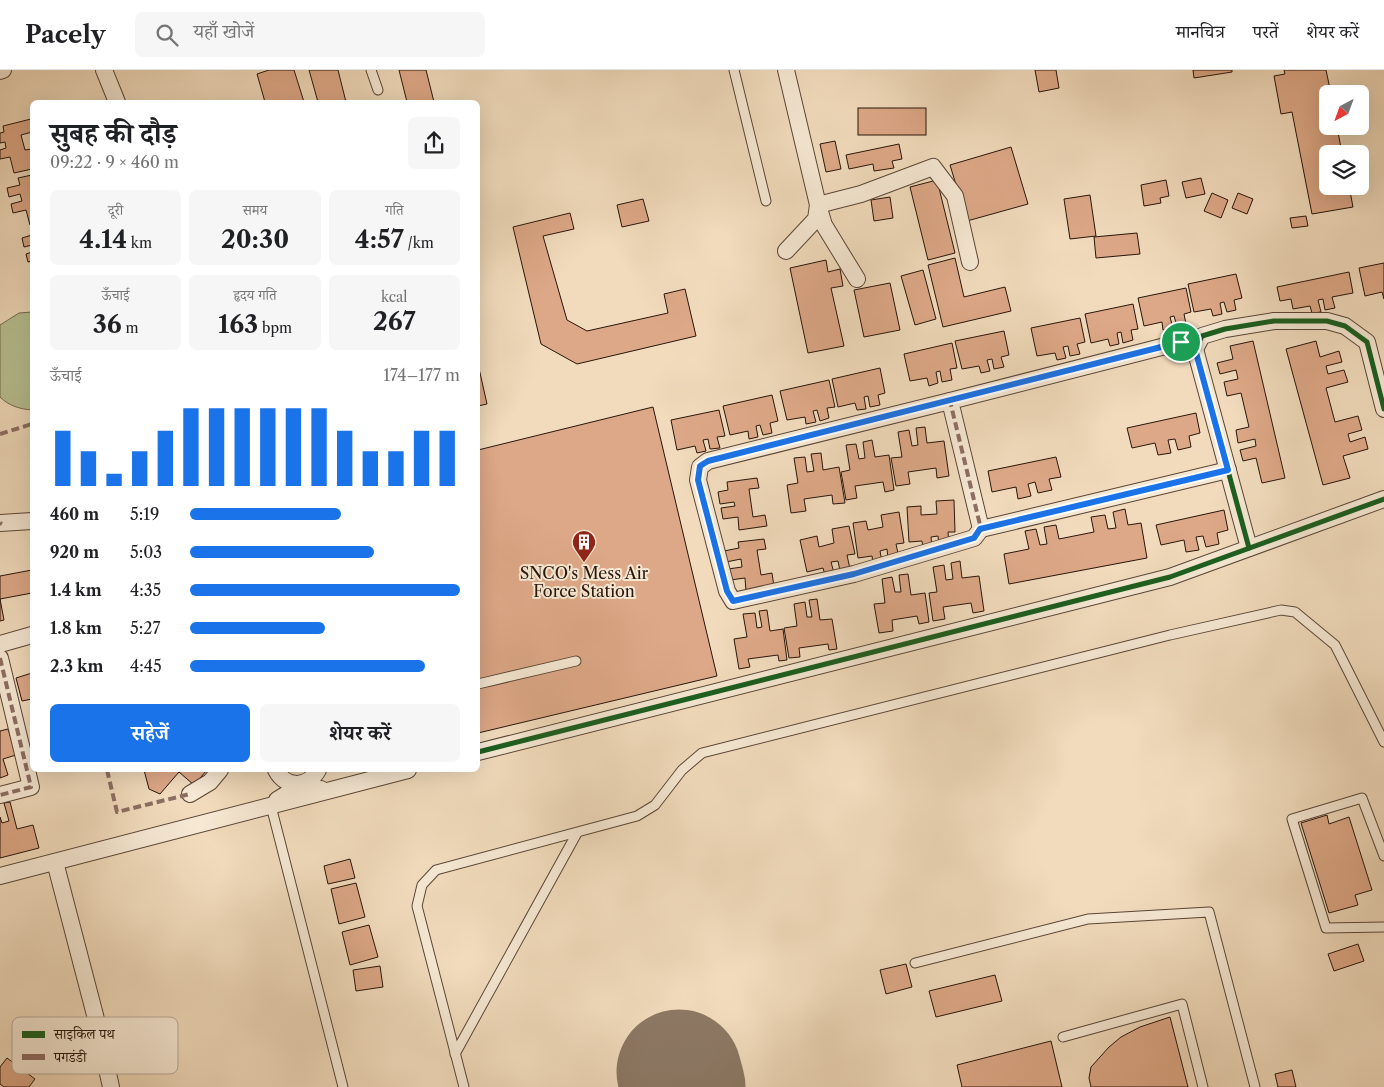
<!DOCTYPE html>
<html lang="hi">
<head>
<meta charset="utf-8">
<style>
	:root { --surface:#fff; --page:#f6f6f6; --text:#202124; --muted:#757577; --line:#e0e0e0; --accent:#1a73e8 }
	body { margin:0; font-family:"Libre Caslon Text","Noto Serif Devanagari",serif; background:var(--page); color:var(--text); height:100vh; display:flex; flex-direction:column; font-size:19px; white-space:nowrap }
	* { box-sizing:border-box; margin:0 }
	p { font-size:16px; color:var(--muted) }
	.icon { flex:none; width:28px; height:28px; fill:none; stroke:currentColor; stroke-width:2; stroke-linecap:round; stroke-linejoin:round }
	.map { position:relative; flex:1; overflow:hidden }
	.sheet { position:absolute; left:30px; top:30px; width:450px; height:672px; display:flex; flex-direction:column; background:var(--surface); border-radius:8px; box-shadow:0 5px 20px #0002 }
	.sheet>* { flex:none }
	.needle { width:32px; rotate:221deg }
	.controls { position:absolute; left:1319px; top:15px; display:grid; gap:10px }
	.controls a { display:grid; place-items:center; width:50px; height:50px; border-radius:8px; background:var(--surface); box-shadow:0 5px 20px #0002; font-size:25px }
	.pin { position:absolute; display:grid; place-items:center; width:42px; height:42px; color:#fff; margin:-21px; border:2px solid #fff; border-radius:50%; box-shadow:0 1px 5px #0007 }
	.round { display:grid; place-items:center; flex:none; width:52px; height:52px; border-radius:8px; background:var(--page) }
	.headline { display:flex; align-items:center; justify-content:space-between; height:85px; padding:0 20px }
	h1 { font-size:28px; font-weight:700; line-height:38px }
	.metrics { display:grid; grid-template-columns:repeat(3,1fr); gap:8px; height:85px; padding:5px 20px }
	.metrics div { display:grid; align-content:center; border-radius:8px; background:var(--page); text-align:center }
	.metrics b { font-size:25px; font-weight:700 }
	.metrics small { font-size:14px; font-weight:400 }
	.metrics p { font-size:14px }
	.chart { height:140px; padding:10px 20px }
	.chart p { display:flex; justify-content:space-between }
	.chart svg { width:100%; height:90px; margin-top:5px; stroke:var(--accent); stroke-width:6 }
	.button { display:flex; gap:10px; margin-top:auto; padding:10px 20px }
	.button a { flex:1; height:58px; border-radius:8px; background:var(--accent); color:#fff; font-size:20px; font-weight:700; line-height:58px; text-align:center }
	.button a+a { background:var(--page); color:var(--text) }
	ul { padding:0 20px; list-style:none; font-size:16px }
	li { display:grid; grid-template-columns:80px 60px 1fr; align-items:center; height:38px }
	li i { height:12px; border-radius:6px; background:var(--accent) }
	header { display:flex; align-items:center; gap:30px; box-sizing:border-box; height:70px; padding:0 25px; background:var(--surface); border-bottom:1px solid var(--line) }
	header strong { font-size:24px }
	nav { display:flex; gap:28px; margin-inline-start:auto; font-size:18px }
	.search { width:350px; height:45px; background:var(--page); display:flex; align-items:center; gap:12px; box-sizing:border-box; padding:0 18px; border-radius:8px; color:var(--muted); font-size:19px }
	.map>svg:first-child { display:block }
	.green { fill:#b8c092; stroke:#706a4e }
	.lines { fill:none; stroke-linecap:round; stroke-linejoin:round }
	.runway { stroke:#8c7864; stroke-width:125 }
	.building { fill:#dda887; stroke:#28150b }
	.service-casing { stroke:#5a4637; stroke-width:11 }
	.minor-casing { stroke:#5a4637; stroke-width:18 }
	.service { stroke:#f6e8d3; stroke-width:9 }
	.minor { stroke:#f6e8d3; stroke-width:16 }
	.quiet { stroke:#8d6e63; stroke-width:4; stroke-dasharray:8 4; stroke-linecap:butt }
	.cycleway-casing { stroke:#f6e8d3; stroke-width:8 }
	.cycleway { stroke:#1b5e20; stroke-width:5 }
	.route-casing { stroke:#fff; stroke-width:10 }
	.route { stroke:#1a73e8; stroke-width:6 }
	.labels { text-anchor:middle; dominant-baseline:central; stroke-width:4; stroke-linejoin:round; paint-order:stroke }
	.poi-label { font-size:16px; fill:#28150b; stroke:#f6e8d3 }
	.key { fill:#f6e8d3; stroke:#b8a997; stroke-width:1 }
	.key-label { font-size:14px; fill:#28150b }
</style>
</head>
<body>
<header>
<strong>Pacely</strong>
<div class="search"><svg class="icon" aria-label="search" viewBox="0 0 24 24"><circle cx="10" cy="10" r="6"/><path d="M15 15l6 6"/></svg>यहाँ खोजें</div>
<nav><a>मानचित्र</a><a>परतें</a><a>शेयर करें</a></nav>
</header>
<div class="map">
<svg width="1384" height="1017" viewBox="0 0 1384 1017">
	<rect width="100%" height="100%" fill="#f1dbbc"/>
	<filter id="stains"><feTurbulence type="fractalNoise" baseFrequency=".004" numOctaves="4"/><feColorMatrix values="0 0 0 0 .2 0 0 0 0 .09 0 0 0 0 .02 0 0 0 .5 -.17"/></filter>
	<radialGradient id="worn" r=".72"><stop offset=".6" stop-color="#630" stop-opacity="0"/><stop offset="1" stop-color="#630" stop-opacity=".3"/></radialGradient>
	<path class="green" d="M32,242v98c-12,-1 -23,-4 -32,-13v-72l19,-12z"/>
	<g class="lines">
		<path class="runway" d="M679,1002l4,15"/>
	</g>
	<g class="building">
		<path d="M269,0h25l10,32h-39l-8,-28z"/>
		<path d="M309,0h29l8,32h-28z"/>
		<path d="M399,0h27l8,32h-27z"/>
		<path d="M1035,0h21l3,18 -20,4z"/>
		<path d="M1193,0h39v2l-38,6z"/>
		<path d="M1284,0h42l5,24h-3v32h9l5,28h-14v32h21l4,21 -41,7 -20,-102 -11,2 -7,-38 11,-2z"/>
		<rect x="858" y="38" width="68" height="27"/>
		<path d="M31,49l1,13 -11,3 4,15 7,-1v20l-18,4 -4,-16 -10,2v-9l6,-2 -1,-6 -5,1v-10l4,-1 -1,-6z"/>
		<path d="M835,71l6,28 -15,3 -6,-28z"/>
		<path d="M899,74l3,15 -10,2 2,7 -20,3 -1,-7 -24,5 -3,-14z"/>
		<path d="M1011,77l17,57 -61,17 -17,-56z"/>
		<path d="M32,105v50h-2l-4,-15 -13,3 -2,-9 11,-3 -2,-7 -11,3 -2,-9 13,-3 -2,-7z"/>
		<path d="M1201,108l4,16 -19,4 -4,-16z"/>
		<path d="M937,110l18,73 -27,7 -18,-73z"/>
		<path d="M1166,110l3,16 -9,2 1,5 -17,3 -3,-21z"/>
		<path d="M1212,123l16,7 -7,18 -17,-7z"/>
		<path d="M1238,123l15,6 -6,15 -15,-6z"/>
		<path d="M1090,125l6,41 -26,3 -6,-40z"/>
		<path d="M890,127l3,21 -19,3 -3,-21z"/>
		<path d="M643,129l6,22 -27,6 -5,-22z"/>
		<path d="M570,143l4,16 -31,7 24,84 20,11 81,-18 -4,-19 21,-5 11,47 -119,28 -36,-20 -28,-117z"/>
		<path d="M1306,146l2,10 -16,2 -2,-10z"/>
		<path d="M1137,163l3,21 -44,4 -2,-21z"/>
		<path d="M32,165v10l-8,2 -2,-9z"/>
		<path d="M32,182v9l-4,1 -2,-8z"/>
		<path d="M955,188l9,39 41,-10 6,24 -68,16 -15,-62z"/>
		<path d="M826,190l2,12 12,-3 3,17 -12,2 13,58 -36,7 -18,-85z"/>
		<path d="M1384,193v36l-2,-7 -17,4 -6,-28z"/>
		<path d="M923,200l13,49 -21,6 -14,-49z"/>
		<path d="M1349,202l4,21 -21,4 3,11 -10,2 -2,-11 -5,1 3,12 -9,1 -2,-7 -17,3 -2,-10 -11,2 -3,-14z"/>
		<path d="M1236,204l6,24 -8,2 2,10 -9,2 -3,-10 -4,1 2,11 -9,2 -2,-7 -17,3 -6,-28z"/>
		<path d="M890,213l10,47 -36,7 -10,-47z"/>
		<path d="M1186,218l5,24 -7,2 2,10 -9,2 -3,-10 -4,1 3,11 -10,2 -1,-8 -18,4 -6,-28z"/>
		<path d="M1133,234l5,25 -7,1 2,10 -10,3 -2,-11 -4,1 2,11 -9,2 -2,-7 -17,4 -6,-29z"/>
		<path d="M1080,248l5,24 -8,2 3,10 -10,2 -2,-10 -5,1 3,11 -9,2 -2,-7 -18,3 -6,-28z"/>
		<path d="M1004,261l5,24 -8,2 3,10 -10,2 -2,-10 -5,1 3,11 -9,2 -2,-7 -17,3 -7,-28z"/>
		<path d="M1253,271l32,137 -23,5 -6,-25 -13,3 -3,-11 16,-4 -1,-7 -17,4 -2,-13 13,-3 -8,-34 -14,3 -3,-14 14,-3 -2,-9 -16,4 -3,-11 16,-4 -3,-13z"/>
		<path d="M1316,271l4,16 19,-6 3,11 -16,4 2,8 16,-4 4,12 -22,6 9,34 23,-6 4,14 -14,4 2,8 15,-5 3,12 -25,7 7,22 -27,7 -37,-136z"/>
		<path d="M952,273l5,25 -7,1 2,11 -10,2 -2,-11 -4,1 2,11 -9,3 -2,-8 -17,3 -6,-27z"/>
		<path d="M478,294l9,40 -9,2z"/>
		<path d="M880,298l5,25 -7,2 2,10 -10,2 -2,-11 -4,1 2,12 -9,1 -2,-7 -17,4 -6,-28z"/>
		<path d="M829,310l6,27 -8,1 2,10 -9,3 -3,-11 -4,1 3,11 -10,2 -1,-7 -18,3 -7,-29z"/>
		<path d="M772,325l6,26 -8,2 2,10 -9,2 -3,-10 -4,1 2,11 -9,2 -1,-8 -18,4 -7,-29z"/>
		<path d="M653,337l64,269 -239,57v-283z"/>
		<path d="M719,340l6,26 -8,1 3,11 -10,1 -2,-10 -5,1 3,11 -9,2 -2,-7 -18,4 -6,-30z"/>
		<path d="M1196,343l4,20 -11,3 2,11 -13,3 -3,-11 -7,1 3,13 -13,2 -3,-12 -23,5 -5,-20z"/>
		<path d="M925,357l2,16 17,-2 5,35 -12,2 -1,-10 -28,4 2,12 -14,2 -5,-28 11,-1 -4,-25 11,-2 3,16 6,-1 -2,-17z"/>
		<path d="M872,370l3,17 14,-2 5,35 -9,2 -2,-10 -28,4 2,12 -11,2 -5,-28 9,-2 -4,-25 10,-1 3,15 6,-1 -2,-16z"/>
		<path d="M821,383l2,17 16,-3 6,36 -12,1 -1,-9 -28,4 2,12 -15,2 -4,-28 11,-2 -4,-25 11,-1 2,15 7,-1 -3,-17z"/>
		<path d="M1056,387l5,20 -12,2 3,11 -14,3 -3,-11 -7,2 3,12 -13,3 -2,-12 -24,5 -4,-21z"/>
		<path d="M757,408l2,10 -10,1 4,28 12,-2 2,11 -28,4 -1,-13 -15,2 -2,-11 14,-2 -1,-4 -14,2 -2,-12 10,-2 -1,-8z"/>
		<path d="M954,430l1,32h-7l1,14h-10l-1,-10 -7,1 1,11 -9,1 -1,-8 -13,1 -2,-35 14,-1v9l16,-1 -1,-13z"/>
		<path d="M1125,439l3,16 13,-2 6,35 -138,26 -5,-30 25,-5 -4,-18 11,-2 4,16 7,-1 -3,-17 12,-2 3,14 35,-7 -3,-15 14,-2 3,14 8,-1 -3,-16z"/>
		<path d="M1224,440l4,20 -11,3 2,11 -13,3 -3,-11 -7,1 3,13 -13,2 -2,-12 -23,5 -5,-20z"/>
		<path d="M899,442l5,31 -8,1 3,14 -11,1 -1,-10 -7,2 2,11 -9,1 -1,-7 -14,2 -5,-35 13,-2 2,9 15,-3 -2,-12z"/>
		<path d="M849,456l6,28 -8,1 3,14 -10,2 -2,-10 -7,1 3,11 -9,2 -2,-7 -16,4 -7,-32 17,-4 2,11 15,-4 -2,-14z"/>
		<path d="M764,469l2,10 -9,1 4,25 11,-2 2,14 -28,4 -1,-13 -15,2 -2,-11 14,-2 -1,-8 -15,3 -2,-11 15,-3 -1,-6z"/>
		<path d="M960,491l2,17 17,-2 5,35 -11,2 -2,-10 -28,4 2,12 -12,2 -4,-28 8,-1 -4,-25 11,-2 2,15 7,-1 -2,-16z"/>
		<path d="M32,500v23l-32,6 4,21 -4,1v-45z"/>
		<path d="M908,504l3,21 14,-2 4,29 -10,2 -2,-8 -25,4 1,11 -14,2 -5,-29 11,-1 -3,-24 10,-2 3,15h6l-2,-17z"/>
		<path d="M817,529l3,21 12,-1 5,30 -8,1 -1,-6 -29,4 1,9 -11,1 -5,-30 13,-2 -3,-22 11,-2 2,15h5l-3,-17z"/>
		<path d="M767,540l3,21 13,-2 4,31 -8,1 -1,-6 -30,4 2,8 -11,2 -5,-30 13,-2 -4,-23 12,-1 2,15 5,-1 -3,-16z"/>
		<path d="M32,603v26l-10,2 -6,-23z"/>
		<path d="M8,659l8,26 -13,4 5,16 -8,3v-47z"/>
		<path d="M144,700h63l-13,15 -15,-13 -19,22 -11,-5z"/>
		<path d="M10,732l7,27 16,-4 6,23 -39,10v-41l2,6 7,-2 -5,-18z"/>
		<path d="M1327,745l2,9 20,-7 23,73 -17,5 3,10 -29,8 -28,-90z"/>
		<path d="M350,789l5,19 -27,6 -4,-18z"/>
		<path d="M356,813l9,34 -26,7 -8,-35z"/>
		<path d="M369,855l9,32 -28,8 -8,-33z"/>
		<path d="M1358,874l6,17 -30,10 -6,-17z"/>
		<path d="M906,894l6,23 -26,7 -6,-24z"/>
		<path d="M380,896l3,21 -27,4 -3,-21z"/>
		<path d="M995,905l7,26 -66,16 -7,-26z"/>
		<path d="M1170,947l18,70h-97l-2,-9 2,-11 18,-20 12,-10 19,-10z"/>
		<path d="M1051,971l11,46h-100l-5,-22z"/>
		<path d="M7,988l28,21 -6,8h-25l-4,-3v-17z"/>
		<path d="M1292,1000l4,17h-18l-3,-13z"/>
	</g>
	<g class="lines">
		<g class="service-casing">
			<g id="service">
				<path d="M371,0l7,20"/>
				<path d="M734,0l32,131"/>
				<path d="M478,614l98,-23"/>
				<path d="M271,736l72,281"/>
				<path d="M1384,786l-22,-58 -70,21 34,109 58,-1"/>
				<path d="M915,893l173,-44 121,-7 46,175"/>
				<path d="M1063,967l119,-33 21,83"/>
				<path d="M455,984l122,-221"/>
				<path d="M464,1017l-47,-181 5,-21 14,-15 201,-54 18,-11 27,-35 20,-17 468,-118 111,-25 14,2 40,33 49,97"/>
			</g>
		</g>
		<g class="minor-casing">
			<g id="minor">
				<path d="M104,0l13,32"/>
				<path d="M786,0l32,135 43,-11 72,-27 22,29 15,66"/>
				<path d="M0,1l3,-1"/>
				<path d="M818,135l6,20 33,54"/>
				<path d="M786,181l30,-32 2,-14"/>
				<path d="M1195,279l-14,-7 -231,59 31,128 247,-59"/>
				<path d="M950,331l-242,60 -8,6 -2,13 29,111 6,10 121,-27 120,-36 7,-9"/>
				<path d="M0,453l32,-2"/>
				<path d="M1249,478l-54,-199 7,-13 23,-7 49,-8h53l18,5 22,16 17,67"/>
				<path d="M0,574l32,-9"/>
				<path d="M0,588l31,129 -31,8"/>
				<path d="M478,682l692,-175 214,-78"/>
				<path d="M276,700c10,19 32,18 42,0"/>
				<path d="M190,724l20,-12 10,-12"/>
				<path d="M277,730l13,-8 5,-8 15,5h11"/>
				<path d="M55,792l40,153 16,72"/>
				<path d="M0,806l408,-106"/>
			</g>
		</g>
		<use href="#service" class="service"/>
		<use href="#minor" class="minor"/>
		<g class="quiet">
			<path d="M1195,279l-14,-7 -231,59 31,128 247,-59"/>
			<path d="M0,364l32,-10"/>
			<path d="M0,453l2,1"/>
			<path d="M0,588l31,129 -31,8"/>
			<path d="M107,700l10,42 73,-18"/>
		</g>
		<g class="cycleway-casing">
			<g id="cycleway">
				<path d="M950,331l-242,60 -8,6 -2,13 29,111 6,10 121,-27 120,-36 7,-9"/>
				<path d="M1249,478l-54,-199 7,-13 23,-7 49,-8h53l18,5 22,16 17,67"/>
				<path d="M478,682l692,-175 214,-78"/>
			</g>
		</g>
		<use href="#cycleway" class="cycleway"/>
	</g>
	<g class="lines">
		<g class="route-casing">
			<path id="route" d="M1181,272l14,7 33,121 -248,59 -6,9 -120,36 -121,27 -6,-10 -29,-111 2,-14 8,-5z"/>
		</g>
		<use href="#route" class="route"/>
	</g>
	<defs>
		<g id="building-pin" transform="scale(1.25)"><path d="M0 17L-7.5 6A9.5 9.5 0 1 1 7.5 6Z" fill="#8f2418" stroke="#f6e8d3"/><path d="M-4-6H4V6H1V3H-1V6H-4ZM-2.5-4.3h1.7v1.8h-1.7ZM.8-4.3h1.7v1.8H.8ZM-2.5-1h1.7V.8h-1.7ZM.8-1h1.7V.8H.8Z" fill="#fff"/></g>
	</defs>
	<g fill-rule="evenodd">
		<use href="#building-pin" x="584" y="472"/>
	</g>
	<g class="labels">
		<g class="poi-label">
			<text x="584" y="503">SNCO's Mess Air<tspan x="584" dy="18">Force Station</tspan></text>
		</g>
	</g>
	<rect x="12" y="947" width="166" height="57" rx="8" class="key"/>
	<rect x="22" y="961" width="23" height="7" fill="#1b5e20"/>
	<rect x="22" y="984" width="23" height="6" fill="#8d6e63"/>
	<g class="key-label">
		<text x="54" y="969">साइकिल पथ</text>
		<text x="54" y="992">पगडंडी</text>
	</g>
	<rect width="100%" height="100%" filter="url(#stains)"/>
	<rect width="100%" height="100%" fill="url(#worn)"/>
</svg>
<div class="controls">
<a><svg class="needle" viewBox="-14 -14 28 28"><path d="M0-13l5 13h-10z" fill="#e53935"/><path d="M0 13l5-13h-10z" fill="#757577"/></svg></a>
<a><svg class="icon" aria-label="layers" viewBox="0 0 24 24"><path d="M12 4l9 5-9 5-9-5zM3 14l9 5 9-5"/></svg></a>
</div>
<div class="pin" style="left:1181px;top:272px;background:#1e9e55"><svg class="icon" aria-label="arrive" viewBox="0 0 24 24"><path d="M6 21V4h12l-3 4 3 4H6"/></svg></div>
<section class="sheet">
<div class="headline"><div><h1>सुबह की दौड़</h1><p>09:22 · 9 × 460 m</p></div><a class="round"><svg class="icon" aria-label="share" viewBox="0 0 24 24"><path d="M12 15V3M7 8l5-5 5 5M5 13v7h14v-7"/></svg></a></div>
<div class="metrics">
<div><p>दूरी</p><b>4.14<small> km</small></b></div>
<div><p>समय</p><b>20:30</b></div>
<div><p>गति</p><b>4:57<small> /km</small></b></div>
</div>
<div class="metrics">
<div><p>ऊँचाई</p><b>36<small> m</small></b></div>
<div><p>हृदय गति</p><b>163<small> bpm</small></b></div>
<div><p>kcal</p><b>267</b></div>
</div>
<div class="chart"><p><span>ऊँचाई</span>174–177 m</p>
<svg viewBox="0 0 160 44" preserveAspectRatio="none"><path d="M5 44V17M15 44V27M25 44V38M35 44V27M45 44V17M55 44V6M65 44V6M75 44V6M85 44V6M95 44V6M105 44V6M115 44V17M125 44V27M135 44V27M145 44V17M155 44V17"/></svg>
</div>
<ul>
<li><b>460 m</b>5:19<i style="width:56%"></i></li>
<li><b>920 m</b>5:03<i style="width:68%"></i></li>
<li><b>1.4 km</b>4:35<i style="width:100%"></i></li>
<li><b>1.8 km</b>5:27<i style="width:50%"></i></li>
<li><b>2.3 km</b>4:45<i style="width:87%"></i></li>
</ul>
<div class="button"><a>सहेजें</a><a>शेयर करें</a></div>
</section>
</div>
</body>
</html>
